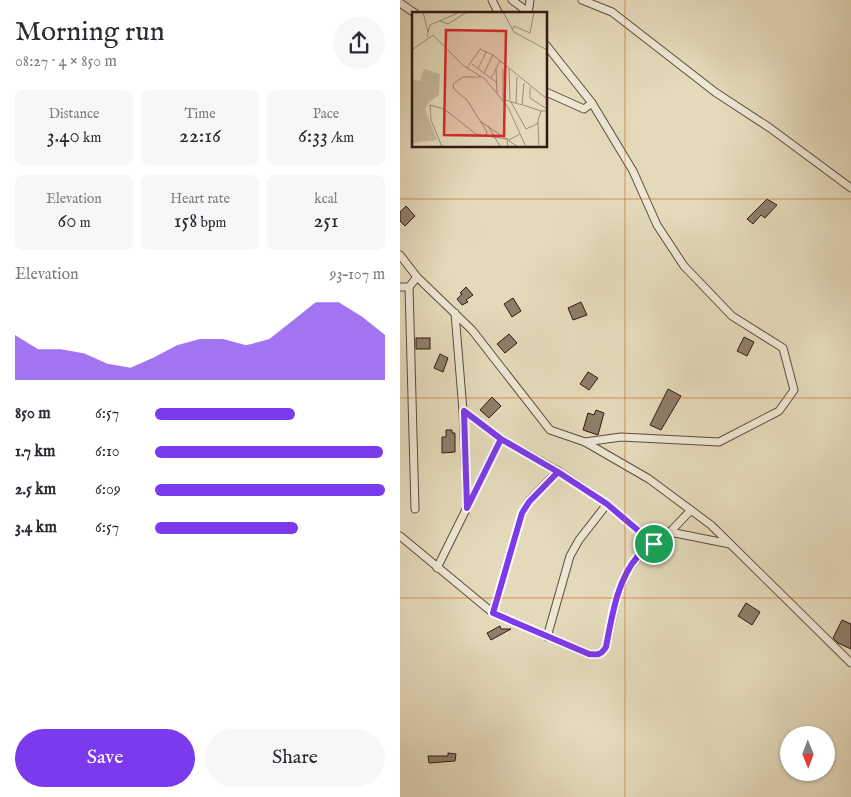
<!DOCTYPE html>
<html lang="en">
<head>
<meta charset="utf-8">
<style>
	:root { --surface:#fff; --page:#f7f7f7; --text:#2b2b33; --muted:#7c7c81; --accent:#7c3aed }
	body { margin:0; font-family:"IM FELL English",serif; background:var(--page); color:var(--text); height:100vh; display:flex; flex-direction:column; font-size:19px; white-space:nowrap }
	* { box-sizing:border-box; margin:0 }
	p { font-size:16px; color:var(--muted) }
	.icon { flex:none; width:28px; height:28px; fill:none; stroke:currentColor; stroke-width:2; stroke-linecap:round; stroke-linejoin:round }
	.map { position:relative; flex:1; overflow:hidden }
	.drawer { display:flex; flex-direction:column; background:var(--surface); width:400px }
	.drawer>* { flex:none }
	.needle { width:32px; rotate:179deg }
	.tools { position:absolute; left:380px; top:726px; display:grid; gap:10px }
	.tools a { display:grid; place-items:center; width:55px; height:55px; border-radius:50%; background:var(--surface); box-shadow:0 1px 4px #0004; font-size:25px }
	.pin { position:absolute; display:grid; place-items:center; width:42px; height:42px; color:#fff; margin:-21px; border:2px solid #fff; border-radius:50%; box-shadow:0 1px 5px #0007 }
	.round { display:grid; place-items:center; flex:none; width:52px; height:52px; border-radius:26px; background:var(--page) }
	.headline { display:flex; align-items:center; justify-content:space-between; height:85px; padding:0 15px }
	h1 { font-size:28px; font-weight:600; line-height:38px }
	.metrics { display:grid; grid-template-columns:repeat(3,1fr); gap:8px; height:85px; padding:5px 15px }
	.metrics div { display:grid; align-content:center; border-radius:8px; background:var(--page); text-align:center }
	.metrics b { font-size:21px; font-weight:600 }
	.metrics small { font-size:14px; font-weight:400 }
	.metrics p { font-size:14px }
	.chart { height:140px; padding:10px 15px }
	.chart p { display:flex; justify-content:space-between }
	.chart svg { width:100%; height:90px; margin-top:5px; fill:var(--accent); opacity:.7 }
	.cta { display:flex; gap:10px; margin-top:auto; padding:10px 15px }
	.cta a { flex:1; height:58px; border-radius:30px; background:var(--accent); color:#fff; font-size:20px; font-weight:600; line-height:58px; text-align:center }
	.cta a+a { background:var(--page); color:var(--text) }
	ul { padding:0 15px; list-style:none; font-size:16px }
	li { display:grid; grid-template-columns:80px 60px 1fr; align-items:center; height:38px }
	li i { height:12px; border-radius:6px; background:var(--accent) }
	main { display:flex; flex:1; min-height:0 }
	.map>svg:first-child { display:block }
	.building { fill:#8e7e69; stroke:#311a11 }
	.lines { fill:none; stroke-linecap:round; stroke-linejoin:round }
	.minor-casing { stroke:#5e4a3c; stroke-width:9 }
	.minor { stroke:#ede7d3; stroke-width:7 }
	.route-casing { stroke:#fff; stroke-width:10 }
	.route { stroke:#7c3aed; stroke-width:6 }
	.grid { fill:none; stroke:#cd500d; stroke-width:1; stroke-opacity:0.55 }
	.inset-road { fill:none; stroke:#9c8d77; stroke-width:1 }
	.view { fill:#d62828; fill-opacity:0.15; stroke:#d62828; stroke-width:2.5 }
	.inset-edge { fill:none; stroke:#311a11; stroke-width:2.5 }
</style>
</head>
<body>
<main>
<section class="drawer">
<div class="headline"><div><h1>Morning run</h1><p>08:27 · 4 × 850 m</p></div><a class="round"><svg class="icon" aria-label="share" viewBox="0 0 24 24"><path d="M12 15V3M7 8l5-5 5 5M5 13v7h14v-7"/></svg></a></div>
<div class="metrics">
<div><p>Distance</p><b>3.40<small> km</small></b></div>
<div><p>Time</p><b>22:16</b></div>
<div><p>Pace</p><b>6:33<small> /km</small></b></div>
</div>
<div class="metrics">
<div><p>Elevation</p><b>60<small> m</small></b></div>
<div><p>Heart rate</p><b>158<small> bpm</small></b></div>
<div><p>kcal</p><b>251</b></div>
</div>
<div class="chart"><p><span>Elevation</span>93–107 m</p>
<svg viewBox="0 0 160 44" preserveAspectRatio="none"><path d="M0 44V22L10 29L20 29L30 31L40 36L50 38L60 33L70 27L80 24L90 24L100 27L110 24L120 15L130 6L140 6L150 13L160 22V44z"/></svg>
</div>
<ul>
<li><b>850 m</b>6:57<i style="width:61%"></i></li>
<li><b>1.7 km</b>6:10<i style="width:99%"></i></li>
<li><b>2.5 km</b>6:09<i style="width:100%"></i></li>
<li><b>3.4 km</b>6:57<i style="width:62%"></i></li>
</ul>
<div class="cta"><a>Save</a><a>Share</a></div>
</section>
<div class="map">
<svg width="451" height="797" viewBox="0 0 451 797">
	<rect width="100%" height="100%" fill="#e4dabb"/>
	<filter id="stains"><feTurbulence type="fractalNoise" baseFrequency=".004" numOctaves="4"/><feColorMatrix values="0 0 0 0 .2 0 0 0 0 .09 0 0 0 0 .02 0 0 0 .5 -.17"/></filter>
	<radialGradient id="worn" r=".72"><stop offset=".6" stop-color="#630" stop-opacity="0"/><stop offset="1" stop-color="#630" stop-opacity=".3"/></radialGradient>
	<g class="building">
		<path d="M367,199l10,6 -12,13 -4,-3 -8,9 -6,-5z"/>
		<path d="M6,206l9,10 -10,10 -5,-5v-9z"/>
		<path d="M66,287l7,8 -7,5 2,2 -6,3 -5,-6 5,-5 -2,-1z"/>
		<path d="M113,298l8,13 -9,6 -8,-13z"/>
		<path d="M181,302l6,13 -14,5 -5,-12z"/>
		<path d="M109,334l8,9 -12,10 -8,-9z"/>
		<path d="M344,337l10,5 -7,14 -10,-5z"/>
		<rect x="16" y="338" width="14" height="11"/>
		<path d="M40,354l8,4 -5,14 -9,-4z"/>
		<path d="M188,372l10,6 -9,12 -9,-6z"/>
		<path d="M268,389l13,7 -20,34 -11,-5z"/>
		<path d="M92,397l9,9 -12,12 -9,-8z"/>
		<path d="M196,410l8,3 -6,22 -15,-5 5,-17 6,2z"/>
		<path d="M46,430h6v3h3v19l-13,1v-16h4z"/>
		<path d="M346,603l14,9 -8,13 -14,-9z"/>
		<path d="M442,620l9,4v25l-13,-6 -5,-5z"/>
		<path d="M100,626l1,3h10l-20,11 -4,-7z"/>
		<path d="M48,753l8,1 -1,7 -26,2 -1,-7h20z"/>
	</g>
	<g class="lines">
		<g class="minor-casing">
			<g id="minor">
				<path d="M92,0l7,14"/>
				<path d="M112,0l16,12"/>
				<path d="M182,0l30,12 103,80 55,36 81,60"/>
				<path d="M0,3l16,11"/>
				<path d="M128,14l2,-14"/>
				<path d="M146,45l46,58 41,68 24,54 27,41 48,50 51,32 11,42 -15,21 -60,31 -98,-5 -36,5"/>
				<path d="M146,92l38,17 8,-6"/>
				<path d="M0,255l17,22 55,53 78,100 35,12 64,37 62,46 140,138"/>
				<path d="M0,287h9l8,-10"/>
				<path d="M9,287l6,222"/>
				<path d="M55,313l8,98 4,97"/>
				<path d="M63,411l38,28 57,32 49,33 47,40"/>
				<path d="M270,532l60,12"/>
				<path d="M0,536l93,77 96,41c9,1 12,1 17,-7l11,-51 10,-24 12,-17 31,-23 21,-22"/>
				<path d="M37,568l64,-129"/>
				<path d="M93,613l29,-100 7,-12 29,-30"/>
				<path d="M147,637l23,-81 9,-16 28,-36"/>
			</g>
		</g>
		<use href="#minor" class="minor"/>
	</g>
	<g class="lines">
		<g class="route-casing">
			<path id="route" d="M254,544l-47,-40 -49,-32 -57,-33 -37,-28 3,97 34,-69 57,33 -29,30 -7,11 -29,100 96,41c9,1 12,1 17,-7 6,-31 11,-67 32,-91 4,-5 11,-8 16,-12"/>
		</g>
		<use href="#route" class="route"/>
	</g>
	<path class="grid" d="M225,0v797M0,199h451M0,398h451M0,598h451"/>
	<g transform="translate(12 12)">
		<rect width="135" height="135" fill="#e4dabb"/>
		<path d="M12,57l16,5 -1,21 -10,7 -4,7 12,31 -25,3v-64l8,2z" fill="#c6b99e"/>
		<path class="inset-road" d="M11,0l5,20M91,0l11,20 33,18M28,9l8,3 19,-12M100,18l2,-4 16,7 4,-21M15,25l3,-12 30,-13M0,38l21,-15 31,31 21,13 23,28 18,40M60,52l24,18M55,56l13,-19 13,6 54,44M66,57l8,-17M84,57l1,24M91,57v29M97,57l1,31M72,61l9,-18M79,66l9,-17M118,75v11l17,11M90,87l20,6 2,-22M99,90l15,27 11,-5 4,-13h6M104,91l1,-26M111,93l18,6M68,109l38,26M126,110l1,25M76,114l12,20M80,125l16,2M30,135l-11,-27 -1,-15 14,4 32,25 10,2 1,-4 -20,-32 -13,-11 -1,-5 10,-7h18M96,135l-1,-6 13,-7"/>
		<path class="view" d="M34,18l60,1 -2,105 -60,-1z"/>
		<rect width="135" height="135" class="inset-edge"/>
	</g>
	<rect width="100%" height="100%" filter="url(#stains)"/>
	<rect width="100%" height="100%" fill="url(#worn)"/>
</svg>
<div class="tools">
<a><svg class="needle" viewBox="-14 -14 28 28"><path d="M0-13l5 13h-10z" fill="#e53935"/><path d="M0 13l5-13h-10z" fill="#7c7c81"/></svg></a>
</div>
<div class="pin" style="left:254px;top:544px;background:#1e9e55"><svg class="icon" aria-label="arrive" viewBox="0 0 24 24"><path d="M6 21V4h12l-3 4 3 4H6"/></svg></div>
</div>
</main>
</body>
</html>
